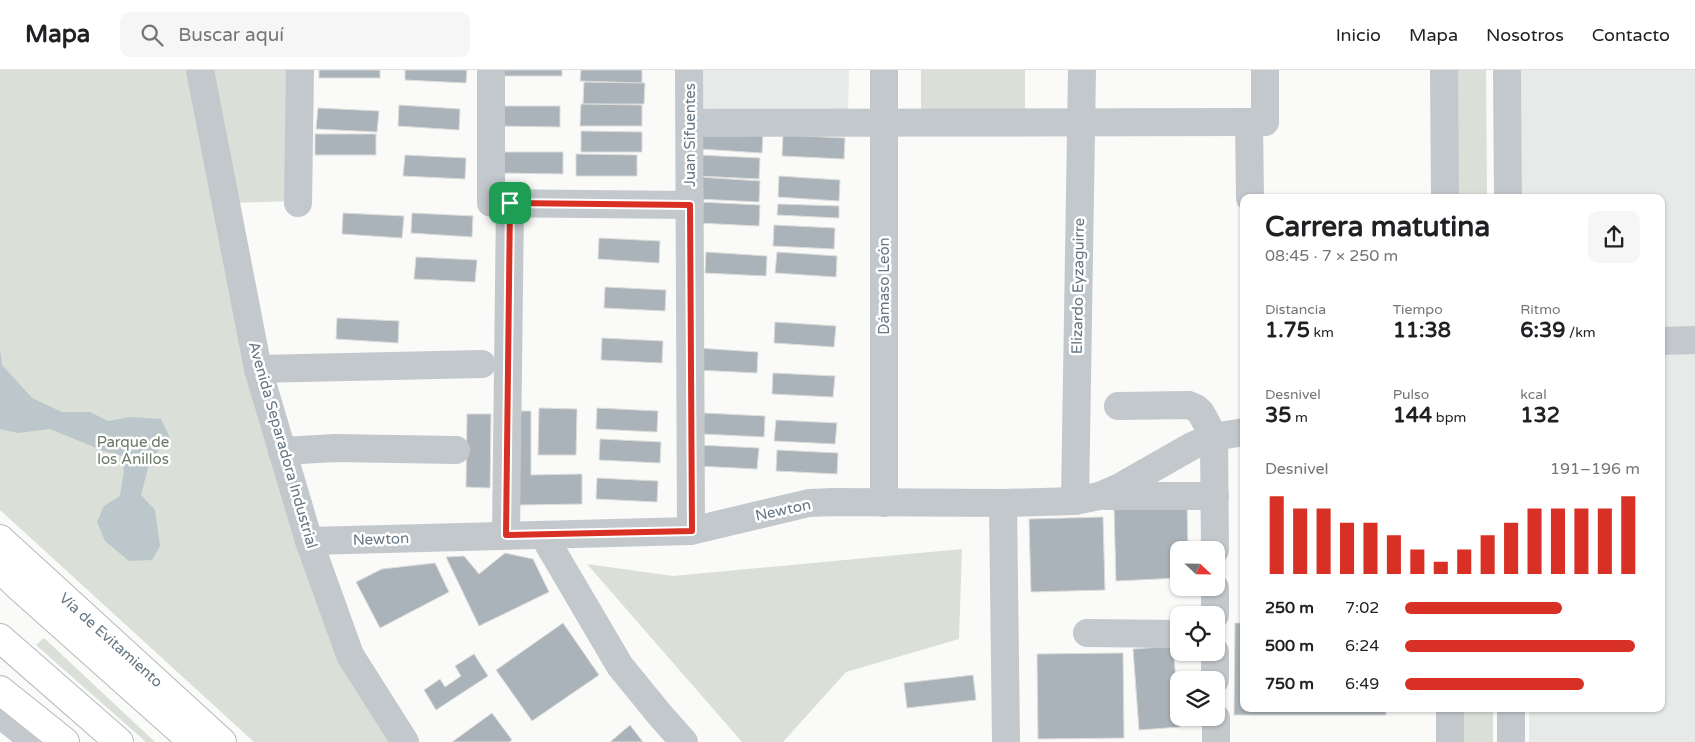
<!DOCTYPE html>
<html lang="es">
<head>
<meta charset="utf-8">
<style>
	:root { --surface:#fff; --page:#f6f6f6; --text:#202124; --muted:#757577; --line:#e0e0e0; --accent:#d93025 }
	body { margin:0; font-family:"Varela Round",sans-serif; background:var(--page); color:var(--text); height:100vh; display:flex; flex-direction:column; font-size:19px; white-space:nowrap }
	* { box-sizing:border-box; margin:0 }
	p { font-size:16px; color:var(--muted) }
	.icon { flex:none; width:28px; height:28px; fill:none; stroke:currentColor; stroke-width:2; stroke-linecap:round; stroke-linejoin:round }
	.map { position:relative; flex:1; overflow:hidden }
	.side { position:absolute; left:1240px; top:124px; width:425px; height:518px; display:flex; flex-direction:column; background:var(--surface); border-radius:10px; box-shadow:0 1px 4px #0004 }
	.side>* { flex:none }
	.needle { width:32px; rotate:112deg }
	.buttons { position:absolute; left:1170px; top:471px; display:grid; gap:10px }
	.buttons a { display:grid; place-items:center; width:55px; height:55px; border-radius:10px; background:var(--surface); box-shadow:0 1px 4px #0004; font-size:25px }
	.pin { position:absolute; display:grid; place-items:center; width:42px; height:42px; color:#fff; margin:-21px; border-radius:10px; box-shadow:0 2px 8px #0006 }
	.round { display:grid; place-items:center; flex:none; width:52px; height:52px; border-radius:10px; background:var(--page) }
	.overview { display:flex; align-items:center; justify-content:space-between; height:85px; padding:0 25px }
	h1 { font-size:28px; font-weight:700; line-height:38px }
	.stats { display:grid; grid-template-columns:repeat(3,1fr); gap:8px; height:85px; padding:5px 25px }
	.stats div { display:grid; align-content:center }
	.stats b { font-size:21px; font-weight:700 }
	.stats small { font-size:14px; font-weight:400 }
	.stats p { font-size:14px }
	.chart { height:140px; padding:10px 25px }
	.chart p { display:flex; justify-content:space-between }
	.chart svg { width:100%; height:90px; margin-top:5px; stroke:var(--accent); stroke-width:6 }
	ul { padding:0 25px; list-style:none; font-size:16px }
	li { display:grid; grid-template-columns:80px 60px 1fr; align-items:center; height:38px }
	li i { height:12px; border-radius:6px; background:var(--accent) }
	header { display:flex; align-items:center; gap:30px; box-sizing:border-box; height:70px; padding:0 25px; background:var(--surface); border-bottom:1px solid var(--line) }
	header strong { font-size:24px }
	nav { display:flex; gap:28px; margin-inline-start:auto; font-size:18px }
	.search { width:350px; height:45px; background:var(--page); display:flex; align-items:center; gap:12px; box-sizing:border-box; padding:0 18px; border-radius:10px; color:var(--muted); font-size:19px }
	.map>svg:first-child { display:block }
	.built { fill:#e8e9e9 }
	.green { fill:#dadfd7 }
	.water { fill:#bbc7cb }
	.building { fill:#aab3b9; stroke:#dcdcda }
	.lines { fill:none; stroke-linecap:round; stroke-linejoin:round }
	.highway-casing { stroke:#b4b9bd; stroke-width:30 }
	.minor { stroke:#c3c8cc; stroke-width:28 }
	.highway { stroke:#fff; stroke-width:28 }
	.route-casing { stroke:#fff; stroke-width:10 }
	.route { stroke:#d93025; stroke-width:6 }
	.labels { text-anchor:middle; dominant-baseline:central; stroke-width:5; stroke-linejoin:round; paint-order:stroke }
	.street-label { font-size:15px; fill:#657683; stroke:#fff }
	.park-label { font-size:15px; fill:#687a64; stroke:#fff }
</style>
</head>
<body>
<header>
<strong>Mapa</strong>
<div class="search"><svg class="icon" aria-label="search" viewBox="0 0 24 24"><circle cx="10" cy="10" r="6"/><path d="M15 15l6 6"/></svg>Buscar aquí</div>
<nav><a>Inicio</a><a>Mapa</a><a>Nosotros</a><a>Contacto</a></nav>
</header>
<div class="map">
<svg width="1695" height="672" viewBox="0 0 1695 672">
	<rect width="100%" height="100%" fill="#fafaf8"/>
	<g class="built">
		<path d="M697,0h152l-1,43h-150z"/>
		<path d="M1521,0h174v672h-166v-34h132v-510l-139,-1z"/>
	</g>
	<g class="green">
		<path d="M0,0h194l56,303 148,369h-144l-254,-232z"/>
		<path d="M210,0h85l-2,131 -57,2z"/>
		<path d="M921,0h104v41l-104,1z"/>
		<path d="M1453,0h33l1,127h-33z"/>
		<path d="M962,479l-3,90 -113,33 -63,70h-41l-155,-178 86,12z"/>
		<path d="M44,568l111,104h-9l-110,-97z"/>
		<rect x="1463" y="638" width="30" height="34"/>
	</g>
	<path class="water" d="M0,279l2,16 30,33 30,14h28l18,9 22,-4 31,2 9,19 -20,22 -9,35 14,15 5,36 -8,14 -23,1 -24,-20 -8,-19 7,-16 16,-10 4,-25 -2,-15 -18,-5 -54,-22 -32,4 -18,-4z"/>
	<g class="building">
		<rect x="319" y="0" width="61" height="8"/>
		<path d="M405,0h62l-1,13 -61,-3z"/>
		<rect x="501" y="0" width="61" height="6"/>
		<path d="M581,0h61v13l-62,-2z"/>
		<path d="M584,12l61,1 -1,21h-61z"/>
		<path d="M581,34l61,1v21h-62z"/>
		<path d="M399,35l61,4 -1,21 -61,-4z"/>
		<path d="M499,36h61v21l-62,-1z"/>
		<path d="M318,38l61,3 -2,21 -61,-3z"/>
		<path d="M702,59l61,3 -1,21 -62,-4z"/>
		<path d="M581,61l61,1v20h-61z"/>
		<rect x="315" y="64" width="61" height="21"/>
		<path d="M783,65l62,3 -1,21 -62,-3z"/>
		<path d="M502,82h61v22l-62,-1z"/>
		<path d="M576,84l61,1v21h-61z"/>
		<path d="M405,85l61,3 -1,21 -62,-3z"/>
		<path d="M699,85l61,3 -1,21 -61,-3z"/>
		<path d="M779,106l61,4 -1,21 -61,-4z"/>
		<path d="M699,107l61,4 -1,21 -61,-3z"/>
		<path d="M699,132l61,3 -1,21 -61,-3z"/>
		<path d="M778,134l61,2v12l-62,-3z"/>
		<path d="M343,143l61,3 -2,22 -60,-4z"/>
		<path d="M412,143l61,3 -1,21 -61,-4z"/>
		<path d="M774,155l61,3 -1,21 -61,-3z"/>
		<path d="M599,168l61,3 -1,22 -61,-4z"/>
		<path d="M706,182l61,4 -1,20 -61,-3z"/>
		<path d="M777,182l60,4 -1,21 -61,-4z"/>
		<path d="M416,187l61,3 -2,22 -61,-3z"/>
		<path d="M605,217l61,3 -1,21 -61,-3z"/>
		<path d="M337,248l62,3 -1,22 -62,-4z"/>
		<path d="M775,252l61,4 -2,21 -60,-4z"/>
		<path d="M602,268l61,3 -1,22 -61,-3z"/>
		<path d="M697,278l61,4 -1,21 -61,-3z"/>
		<path d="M773,303l62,3 -2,21 -61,-3z"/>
		<path d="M539,338l38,1 -1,46h-38z"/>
		<path d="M597,338l61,3 -1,21 -61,-3z"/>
		<path d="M518,341h13v64l51,-1v30l-63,1z"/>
		<path d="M704,343l61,3 -1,21 -61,-3z"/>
		<path d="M467,344h24l-1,74 -24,-1z"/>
		<path d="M776,350l61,3 -2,21 -61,-3z"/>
		<path d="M600,369l61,3 -1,21 -61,-3z"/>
		<path d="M698,375l61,3 -2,21 -61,-3z"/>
		<path d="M777,380l61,3 -1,21 -61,-3z"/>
		<path d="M597,408l61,3 -1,21 -61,-3z"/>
		<path d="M1187,435l1,45h-9v28l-63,3 -2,-74z"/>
		<path d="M1103,447l2,73 -74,2 -2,-73z"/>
		<path d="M505,483l28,6 16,33 -70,34 -33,-69 18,-1 15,18z"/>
		<path d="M1241,484h3v56h-2z"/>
		<path d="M435,493l14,29 -69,36 -24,-46 26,-13z"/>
		<path d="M563,553l36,52 -67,46 -36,-51z"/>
		<path d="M1235,553h9v85h142v7h-152z"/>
		<path d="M1173,576l7,81 -41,3 -6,-81z"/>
		<path d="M1123,583l1,85 -86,1 -1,-85z"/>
		<path d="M474,584l14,22 -52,34 -12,-20 16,-11 5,8 16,-11 -6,-10z"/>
		<path d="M973,605l3,25 -69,8 -3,-25z"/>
		<path d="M492,643l20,27 -3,2h-57z"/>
		<path d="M630,655l13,17h-33z"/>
	</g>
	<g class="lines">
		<g class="highway-casing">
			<g id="highway">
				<path d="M0,469l222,203"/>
				<path d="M0,498l16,16 177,158"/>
				<path d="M0,568l119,104"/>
				<path d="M0,620l65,52"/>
			</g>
		</g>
		<g class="minor">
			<path d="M200,0l58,299 51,172 41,114 55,87"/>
			<path d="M491,0v133l199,2"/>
			<path d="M689,0l2,461"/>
			<path d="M1444,0l1,128"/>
			<path d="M1507,0l1,128"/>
			<path d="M690,53l559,-1"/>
			<path d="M1250,128l-1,-76h16v-52"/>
			<path d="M298,133l2,-133"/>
			<path d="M1661,271l34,-1"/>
			<path d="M258,299l224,-5"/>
			<path d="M1118,336l71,-1 7,3 5,5 13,24 1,113"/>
			<path d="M282,381l53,-3 121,2"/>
			<path d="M1106,426h109"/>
			<path d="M1075,431l7,-431"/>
			<path d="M884,433v-433"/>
			<path d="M1003,433l3,239"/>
			<path d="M506,465l4,-332"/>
			<path d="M543,465l77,131 40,49 24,27"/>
			<path d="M309,471l382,-10 118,-28 25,-1 169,1 72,-2 24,-5 21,-9 72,-41 22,-9 30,-5"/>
			<path d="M1215,518v27"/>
			<path d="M1087,563l92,1"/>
			<path d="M1215,582v28"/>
			<path d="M1450,638v34"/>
			<path d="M1511,638v34"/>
			<path d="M0,644l35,28"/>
			<path d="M1216,648v24"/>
		</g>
		<use href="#highway" class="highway"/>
	</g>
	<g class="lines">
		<g class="route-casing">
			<path id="route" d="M510,133l180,2 2,326 -186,4z"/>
		</g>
		<use href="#route" class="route"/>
	</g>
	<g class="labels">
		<g class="street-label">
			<text transform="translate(690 65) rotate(-90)">Juan Sifuentes</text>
			<text transform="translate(884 216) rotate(-90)">Dámaso León</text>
			<text transform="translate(1078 216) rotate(-89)">Elizardo Eyzaguirre</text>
			<text transform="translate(283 375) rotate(74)">Avenida Separadora Industrial</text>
			<text transform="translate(783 440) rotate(-12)">Newton</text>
			<text transform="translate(381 469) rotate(-2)">Newton</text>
			<text transform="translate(111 570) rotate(42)">Vía de Evitamiento</text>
		</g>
		<g class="park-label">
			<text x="133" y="372">Parque de<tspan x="133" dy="17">los Anillos</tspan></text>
		</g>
	</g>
</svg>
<div class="buttons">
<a><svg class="needle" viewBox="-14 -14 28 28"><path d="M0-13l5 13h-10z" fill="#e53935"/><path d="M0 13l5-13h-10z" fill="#757577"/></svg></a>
<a><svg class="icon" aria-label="locate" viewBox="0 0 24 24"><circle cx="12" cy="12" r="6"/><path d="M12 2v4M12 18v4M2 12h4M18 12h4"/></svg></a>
<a><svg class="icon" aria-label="layers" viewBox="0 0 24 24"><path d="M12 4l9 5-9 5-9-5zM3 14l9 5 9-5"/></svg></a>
</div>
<div class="pin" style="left:510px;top:133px;background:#1e9e55"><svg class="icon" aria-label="arrive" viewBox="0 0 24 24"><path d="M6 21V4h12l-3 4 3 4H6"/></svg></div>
<section class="side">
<div class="overview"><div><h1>Carrera matutina</h1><p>08:45 · 7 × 250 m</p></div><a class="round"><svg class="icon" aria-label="share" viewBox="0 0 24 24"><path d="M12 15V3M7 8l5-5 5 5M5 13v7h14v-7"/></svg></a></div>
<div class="stats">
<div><p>Distancia</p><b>1.75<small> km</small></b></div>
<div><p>Tiempo</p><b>11:38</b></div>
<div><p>Ritmo</p><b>6:39<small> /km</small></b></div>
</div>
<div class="stats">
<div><p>Desnivel</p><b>35<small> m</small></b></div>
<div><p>Pulso</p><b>144<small> bpm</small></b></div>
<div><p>kcal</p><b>132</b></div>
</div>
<div class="chart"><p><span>Desnivel</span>191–196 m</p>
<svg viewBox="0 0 160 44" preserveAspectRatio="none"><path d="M5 44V6M15 44V12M25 44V12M35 44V19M45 44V19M55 44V25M65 44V32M75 44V38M85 44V32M95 44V25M105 44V19M115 44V12M125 44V12M135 44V12M145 44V12M155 44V6"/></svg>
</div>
<ul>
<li><b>250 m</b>7:02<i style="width:67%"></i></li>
<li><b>500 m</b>6:24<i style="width:98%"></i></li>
<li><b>750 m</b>6:49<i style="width:76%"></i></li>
</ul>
</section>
</div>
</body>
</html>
